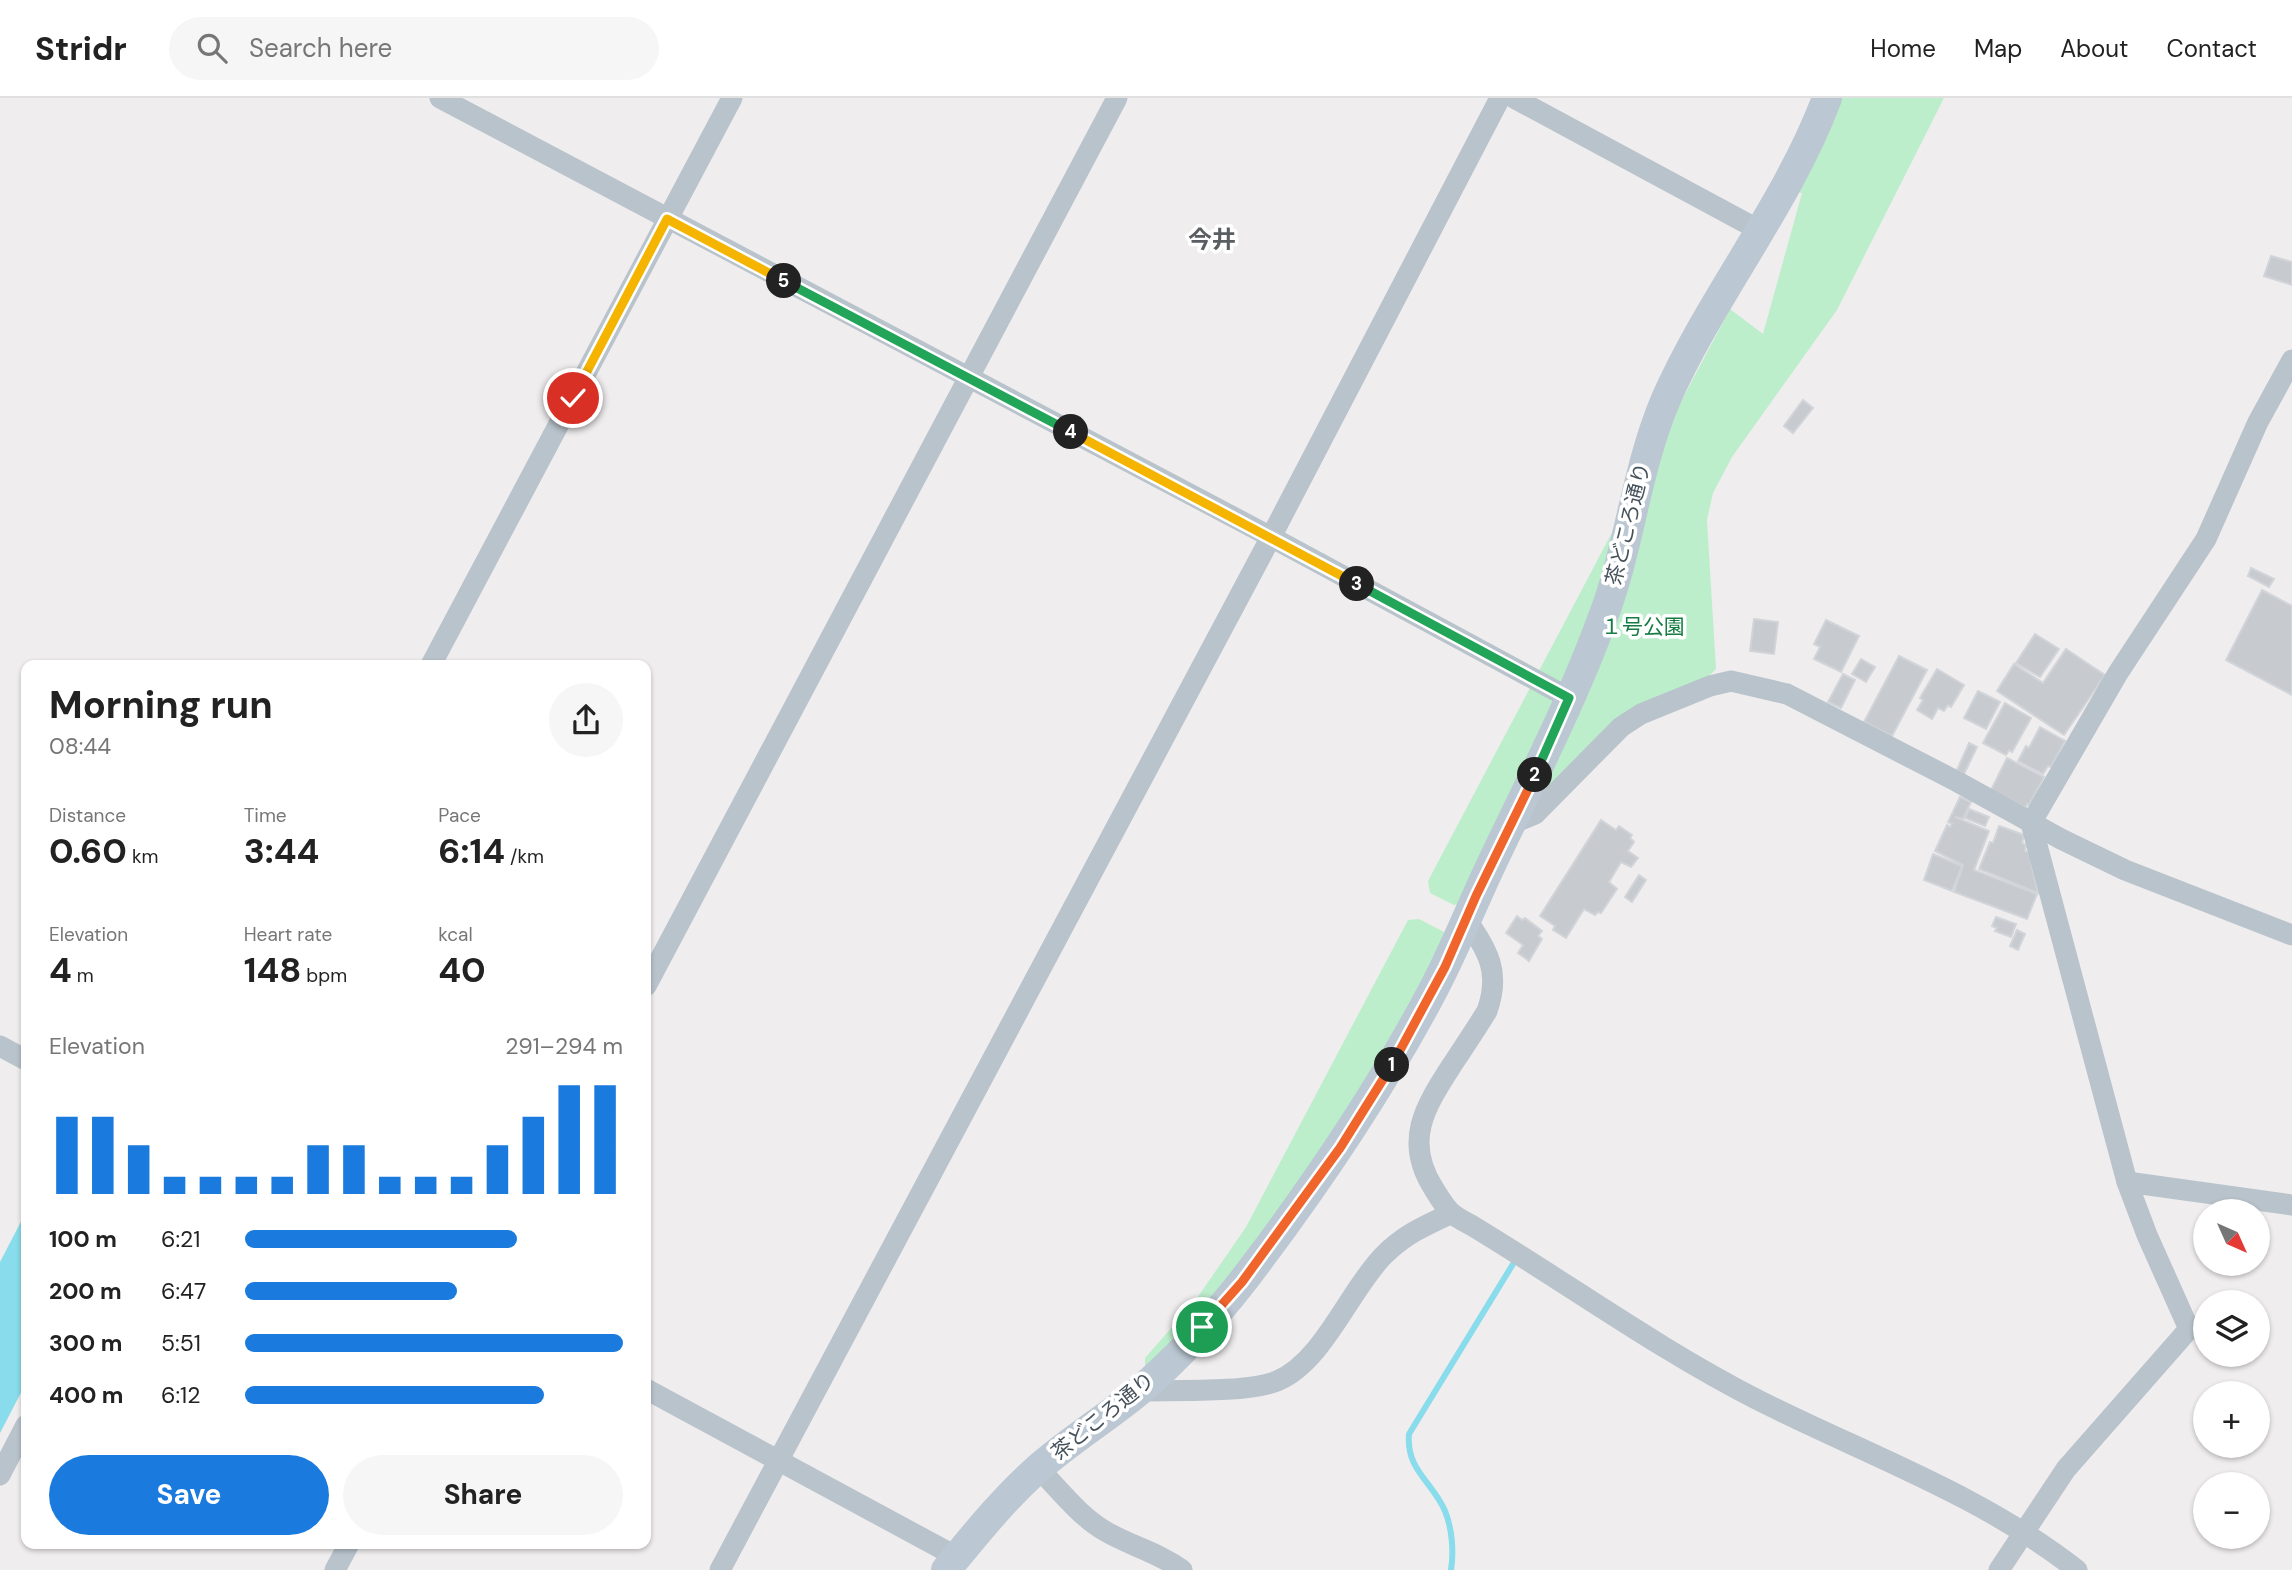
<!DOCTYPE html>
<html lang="en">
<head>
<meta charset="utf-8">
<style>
	:root { --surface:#fff; --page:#f6f6f6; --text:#222; --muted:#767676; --line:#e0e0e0; --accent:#1a7ade }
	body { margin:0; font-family:"DM Sans","Noto Sans JP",sans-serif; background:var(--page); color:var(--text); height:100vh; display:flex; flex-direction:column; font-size:26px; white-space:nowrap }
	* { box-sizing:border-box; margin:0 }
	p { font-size:23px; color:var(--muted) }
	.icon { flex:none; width:38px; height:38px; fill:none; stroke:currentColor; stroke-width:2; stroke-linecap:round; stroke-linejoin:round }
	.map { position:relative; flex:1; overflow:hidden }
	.sheet { position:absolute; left:21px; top:562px; width:630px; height:889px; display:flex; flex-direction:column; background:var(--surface); border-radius:14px; box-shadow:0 2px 5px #0004 }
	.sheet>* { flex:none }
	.needle { width:46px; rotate:135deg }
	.fabs { position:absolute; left:2193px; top:1101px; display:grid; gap:14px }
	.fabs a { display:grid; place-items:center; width:77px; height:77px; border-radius:50%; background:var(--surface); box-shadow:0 2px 5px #0004; font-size:35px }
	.pin { position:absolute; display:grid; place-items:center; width:60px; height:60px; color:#fff; margin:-30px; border:4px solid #fff; border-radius:50%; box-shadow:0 2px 7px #0007 }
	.km { position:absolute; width:35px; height:35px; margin:-18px; border-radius:50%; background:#222; color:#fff; font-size:19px; line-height:35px; text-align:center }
	.round { display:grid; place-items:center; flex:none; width:74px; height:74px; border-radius:37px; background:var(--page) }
	.summary { display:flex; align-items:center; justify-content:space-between; height:119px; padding:0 28px }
	h1 { font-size:38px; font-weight:700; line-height:52px }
	.metrics { display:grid; grid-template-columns:repeat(3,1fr); gap:10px; height:119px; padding:7px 28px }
	.metrics div { display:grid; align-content:center }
	.metrics b { font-size:35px; font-weight:700 }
	.metrics small { font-size:19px; font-weight:400 }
	.metrics p { font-size:19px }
	.chart { height:196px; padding:14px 28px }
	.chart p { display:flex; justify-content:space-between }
	.chart svg { width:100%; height:126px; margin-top:7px; stroke:var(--accent); stroke-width:6 }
	.action { display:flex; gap:14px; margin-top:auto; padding:14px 28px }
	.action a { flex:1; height:80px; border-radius:42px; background:var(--accent); color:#fff; font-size:28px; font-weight:700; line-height:80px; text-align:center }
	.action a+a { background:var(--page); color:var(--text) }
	ul { padding:0 28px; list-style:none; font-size:23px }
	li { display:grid; grid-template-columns:112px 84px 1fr; align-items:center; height:52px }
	li i { height:18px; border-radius:9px; background:var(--accent) }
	header { display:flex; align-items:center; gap:42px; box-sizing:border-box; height:98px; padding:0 35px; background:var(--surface); border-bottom:2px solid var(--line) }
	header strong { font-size:33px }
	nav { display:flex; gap:38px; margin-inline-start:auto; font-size:24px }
	.search { width:490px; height:63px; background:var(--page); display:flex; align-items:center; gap:18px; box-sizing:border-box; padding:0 24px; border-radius:38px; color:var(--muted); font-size:26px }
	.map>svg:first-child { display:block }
	.green { fill:#bceecc }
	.water { fill:#89dceb }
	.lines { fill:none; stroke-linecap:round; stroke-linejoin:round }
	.stream { stroke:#89dceb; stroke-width:6 }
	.building { fill:#c7cbd0; stroke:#d1d4d9; stroke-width:2 }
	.street { stroke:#b9c3cb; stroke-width:21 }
	.secondary { stroke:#bbc7d2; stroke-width:30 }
	.split-1-casing { stroke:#fff; stroke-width:14 }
	.split-2-casing { stroke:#fff; stroke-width:14 }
	.split-3-casing { stroke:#fff; stroke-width:14 }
	.split-4-casing { stroke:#fff; stroke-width:14 }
	.split-5-casing { stroke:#fff; stroke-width:14 }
	.split-6-casing { stroke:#fff; stroke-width:14 }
	.split-1 { stroke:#f0652b; stroke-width:9 }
	.split-2 { stroke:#f0652b; stroke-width:9 }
	.split-3 { stroke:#22a559; stroke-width:9 }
	.split-4 { stroke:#f5b400; stroke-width:9 }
	.split-5 { stroke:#22a559; stroke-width:9 }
	.split-6 { stroke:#f5b400; stroke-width:9 }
	.labels { text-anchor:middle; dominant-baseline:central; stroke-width:7; stroke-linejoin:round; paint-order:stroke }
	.street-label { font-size:21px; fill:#46525b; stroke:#fff }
	.park-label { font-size:21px; fill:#177c44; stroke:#fff }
	.quarter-label { font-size:24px; font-weight:bold; fill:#5a5e62; stroke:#fff }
</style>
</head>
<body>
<header>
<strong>Stridr</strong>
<div class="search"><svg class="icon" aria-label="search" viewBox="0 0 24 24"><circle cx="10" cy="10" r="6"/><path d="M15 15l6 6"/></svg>Search here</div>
<nav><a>Home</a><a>Map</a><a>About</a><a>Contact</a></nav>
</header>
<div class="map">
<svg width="2292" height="1472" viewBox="0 0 2292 1472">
	<rect width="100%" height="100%" fill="#f0edee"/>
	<g class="green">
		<path d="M1839,0h105l-107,212 -105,147 -19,36 -6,27 9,149 -10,10 -75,29 -134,132 -30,63 -13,2 -24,-12 -2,-12 302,-572 33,25 39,-141 -9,-1z"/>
		<path d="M1419,821l25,13 4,14 -198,319 -105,103v-10l50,-57 51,-74 162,-307z"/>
	</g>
	<path class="water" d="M26,1114v171l-26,50v-171z"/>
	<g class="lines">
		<path class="stream" d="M1451,1472c3,-18 1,-42 -6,-59 -13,-30 -39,-41 -36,-77l104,-170"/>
	</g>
	<g class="building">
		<path d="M2271,158l21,6v23l-28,-9z"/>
		<path d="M1803,302l10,8 -20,25 -9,-7z"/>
		<path d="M2251,470l23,11 -5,8 -21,-11z"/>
		<path d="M2262,492l30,16v89l-66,-35z"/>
		<path d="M1754,521l24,3 -4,32 -24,-3z"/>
		<path d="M1826,522l33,16 -18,36 -27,-13 6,-12 -6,-3z"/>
		<path d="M2035,536l24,15 -19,28 -24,-14z"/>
		<path d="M2066,551l39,26 -41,60 -67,-44 17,-27 29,19z"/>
		<path d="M1899,558l28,14 -35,66 -28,-14z"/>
		<path d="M1861,561l14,8 -9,15 -14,-8z"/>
		<path d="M1937,571l27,16 -13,22 -3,-2 -4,6 -6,-3 -6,11 -15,-9 6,-10 -3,-2z"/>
		<path d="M1843,576l12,6 -14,28 -13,-6z"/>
		<path d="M1978,593l22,11 -14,27 -22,-11z"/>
		<path d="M2005,605l26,15 -19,34 -3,-2 -3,5 -23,-12z"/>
		<path d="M2040,629l25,14 -14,26 -3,-1 -5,8 -25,-13 8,-15 3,2z"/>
		<path d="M1969,645l8,4 -13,27 -7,-4z"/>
		<path d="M2007,660l37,19 -15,28 -2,-1 -1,4 -35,-18z"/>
		<path d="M1960,699l11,5 -8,17 -8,-2 34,14 -15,39 63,24 -10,25 -73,-27 9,-27 -28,-14 12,-26 3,2 2,-3 -4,-2z"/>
		<path d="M1969,711l20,8 -4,9 -20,-8z"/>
		<path d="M1601,722l15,10 3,-4 13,9 -2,3 4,4 -6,9 10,7 -7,9 -10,-5 -12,20 8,7 -16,24 -3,-1 -3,3 -11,-6 -18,29 -13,-8 2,-4 -15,-10z"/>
		<path d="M1999,728l25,9 -2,8 4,2 -1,6 4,1 9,41 -59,-24 11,-27 3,1z"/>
		<path d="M1933,756l29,12 -10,25 -28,-11z"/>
		<path d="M1639,777l7,5 -14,22 -7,-5z"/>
		<path d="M1517,818l5,4 3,-2 17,13 -4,5 4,3 -13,22 -11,-8 5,-8 -17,-12z"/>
		<path d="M1996,819l20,7 -5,13 -16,-6 2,-3 -5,-2z"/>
		<path d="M2017,832l8,4 -7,16 -8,-4z"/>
	</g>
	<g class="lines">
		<g class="street">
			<path d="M440,0l831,439 298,161"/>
			<path d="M1514,0l245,132"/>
			<path d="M431,567l301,-567"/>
			<path d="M1511,726l24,-10 86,-87 20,-13 69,-28 21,-5 56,13 169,87 105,58 64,31 167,65"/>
			<path d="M1466,821c22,32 35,53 21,92 -11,18 -23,36 -35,54 -27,42 -49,76 -18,124 13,21 15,25 37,36 96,58 187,124 287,175 107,54 224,95 319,170"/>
			<path d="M646,888l471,-888"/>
			<path d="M0,948l26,14"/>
			<path d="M2127,1084l165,23"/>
			<path d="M646,1291l311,168"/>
			<path d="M1139,1293c36,-1 108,2 138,-10 46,-19 72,-90 106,-125 22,-22 40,-29 67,-42"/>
			<path d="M1038,1370c21,21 41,48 67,63 25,15 53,21 77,39"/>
			<path d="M0,1377l26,-50"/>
			<path d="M335,1472l14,-26"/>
			<path d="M720,1472l551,-1033 229,-439"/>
			<path d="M1999,1472l67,-101 123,-140 -42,-94 -20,-53 -96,-359 87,-150 88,-134 52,-117 34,-62"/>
		</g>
		<path class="secondary" d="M946,1472c28,-34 55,-68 88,-98 32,-29 70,-52 104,-80 38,-32 77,-75 108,-115 70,-92 132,-183 186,-285 22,-41 39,-85 59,-127 39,-82 81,-163 112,-248 27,-71 33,-148 63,-218 46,-104 121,-194 161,-301"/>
	</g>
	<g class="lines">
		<g class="split-1-casing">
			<path id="split-1" d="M1202,1229l40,-45 98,-134 52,-83"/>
		</g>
		<g class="split-2-casing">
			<path id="split-2" d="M1392,967l53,-98 31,-71 59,-121"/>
		</g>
		<g class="split-3-casing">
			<path id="split-3" d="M1357,486l212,114 -34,77"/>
		</g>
		<g class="split-4-casing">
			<path id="split-4" d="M1071,334l286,152"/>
		</g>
		<g class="split-5-casing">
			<path id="split-5" d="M784,183l287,151"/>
		</g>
		<g class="split-6-casing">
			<path id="split-6" d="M573,300l94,-179 117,62"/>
		</g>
		<use href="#split-1" class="split-1"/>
		<use href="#split-2" class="split-2"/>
		<use href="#split-3" class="split-3"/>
		<use href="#split-4" class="split-4"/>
		<use href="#split-5" class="split-5"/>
		<use href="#split-6" class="split-6"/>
	</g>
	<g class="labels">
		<g class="street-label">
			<text transform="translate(1628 426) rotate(-76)">茶どころ通り</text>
			<text transform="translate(1103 1318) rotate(-39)">茶どころ通り</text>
		</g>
		<g class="park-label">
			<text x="1643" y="529">１号公園</text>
		</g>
		<g class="quarter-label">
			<text x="1212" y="141">今井</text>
		</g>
	</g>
</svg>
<div class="fabs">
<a><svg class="needle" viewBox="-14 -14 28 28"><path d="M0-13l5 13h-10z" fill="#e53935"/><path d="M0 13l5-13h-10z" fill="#767676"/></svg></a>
<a><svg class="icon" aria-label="layers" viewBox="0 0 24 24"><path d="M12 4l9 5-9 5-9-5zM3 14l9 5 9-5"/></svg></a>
<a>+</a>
<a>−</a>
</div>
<div class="pin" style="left:1202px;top:1229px;background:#1e9e55"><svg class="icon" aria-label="arrive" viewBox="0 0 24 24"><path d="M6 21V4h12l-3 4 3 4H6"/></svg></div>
<div class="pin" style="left:573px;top:300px;background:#d93025"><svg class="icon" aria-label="check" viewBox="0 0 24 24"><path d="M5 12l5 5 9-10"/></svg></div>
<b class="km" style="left:1392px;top:967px">1</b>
<b class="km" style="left:1535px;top:677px">2</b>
<b class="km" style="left:1357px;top:486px">3</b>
<b class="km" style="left:1071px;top:334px">4</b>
<b class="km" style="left:784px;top:183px">5</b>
<section class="sheet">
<div class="summary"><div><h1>Morning run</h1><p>08:44</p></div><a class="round"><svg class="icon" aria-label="share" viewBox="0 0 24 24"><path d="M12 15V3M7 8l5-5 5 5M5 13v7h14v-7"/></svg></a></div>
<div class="metrics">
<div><p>Distance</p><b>0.60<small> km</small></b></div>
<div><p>Time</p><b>3:44</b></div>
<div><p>Pace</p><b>6:14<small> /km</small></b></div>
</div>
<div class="metrics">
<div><p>Elevation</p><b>4<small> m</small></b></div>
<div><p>Heart rate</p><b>148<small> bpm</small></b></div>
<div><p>kcal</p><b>40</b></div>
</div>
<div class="chart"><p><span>Elevation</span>291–294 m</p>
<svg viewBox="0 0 160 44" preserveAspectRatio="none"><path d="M5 44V17M15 44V17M25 44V27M35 44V38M45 44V38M55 44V38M65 44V38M75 44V27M85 44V27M95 44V38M105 44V38M115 44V38M125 44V27M135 44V17M145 44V6M155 44V6"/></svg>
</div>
<ul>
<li><b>100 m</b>6:21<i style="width:72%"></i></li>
<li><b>200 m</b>6:47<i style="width:56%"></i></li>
<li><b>300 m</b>5:51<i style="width:100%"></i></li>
<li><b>400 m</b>6:12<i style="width:79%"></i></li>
</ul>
<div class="action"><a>Save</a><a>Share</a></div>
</section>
</div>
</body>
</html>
